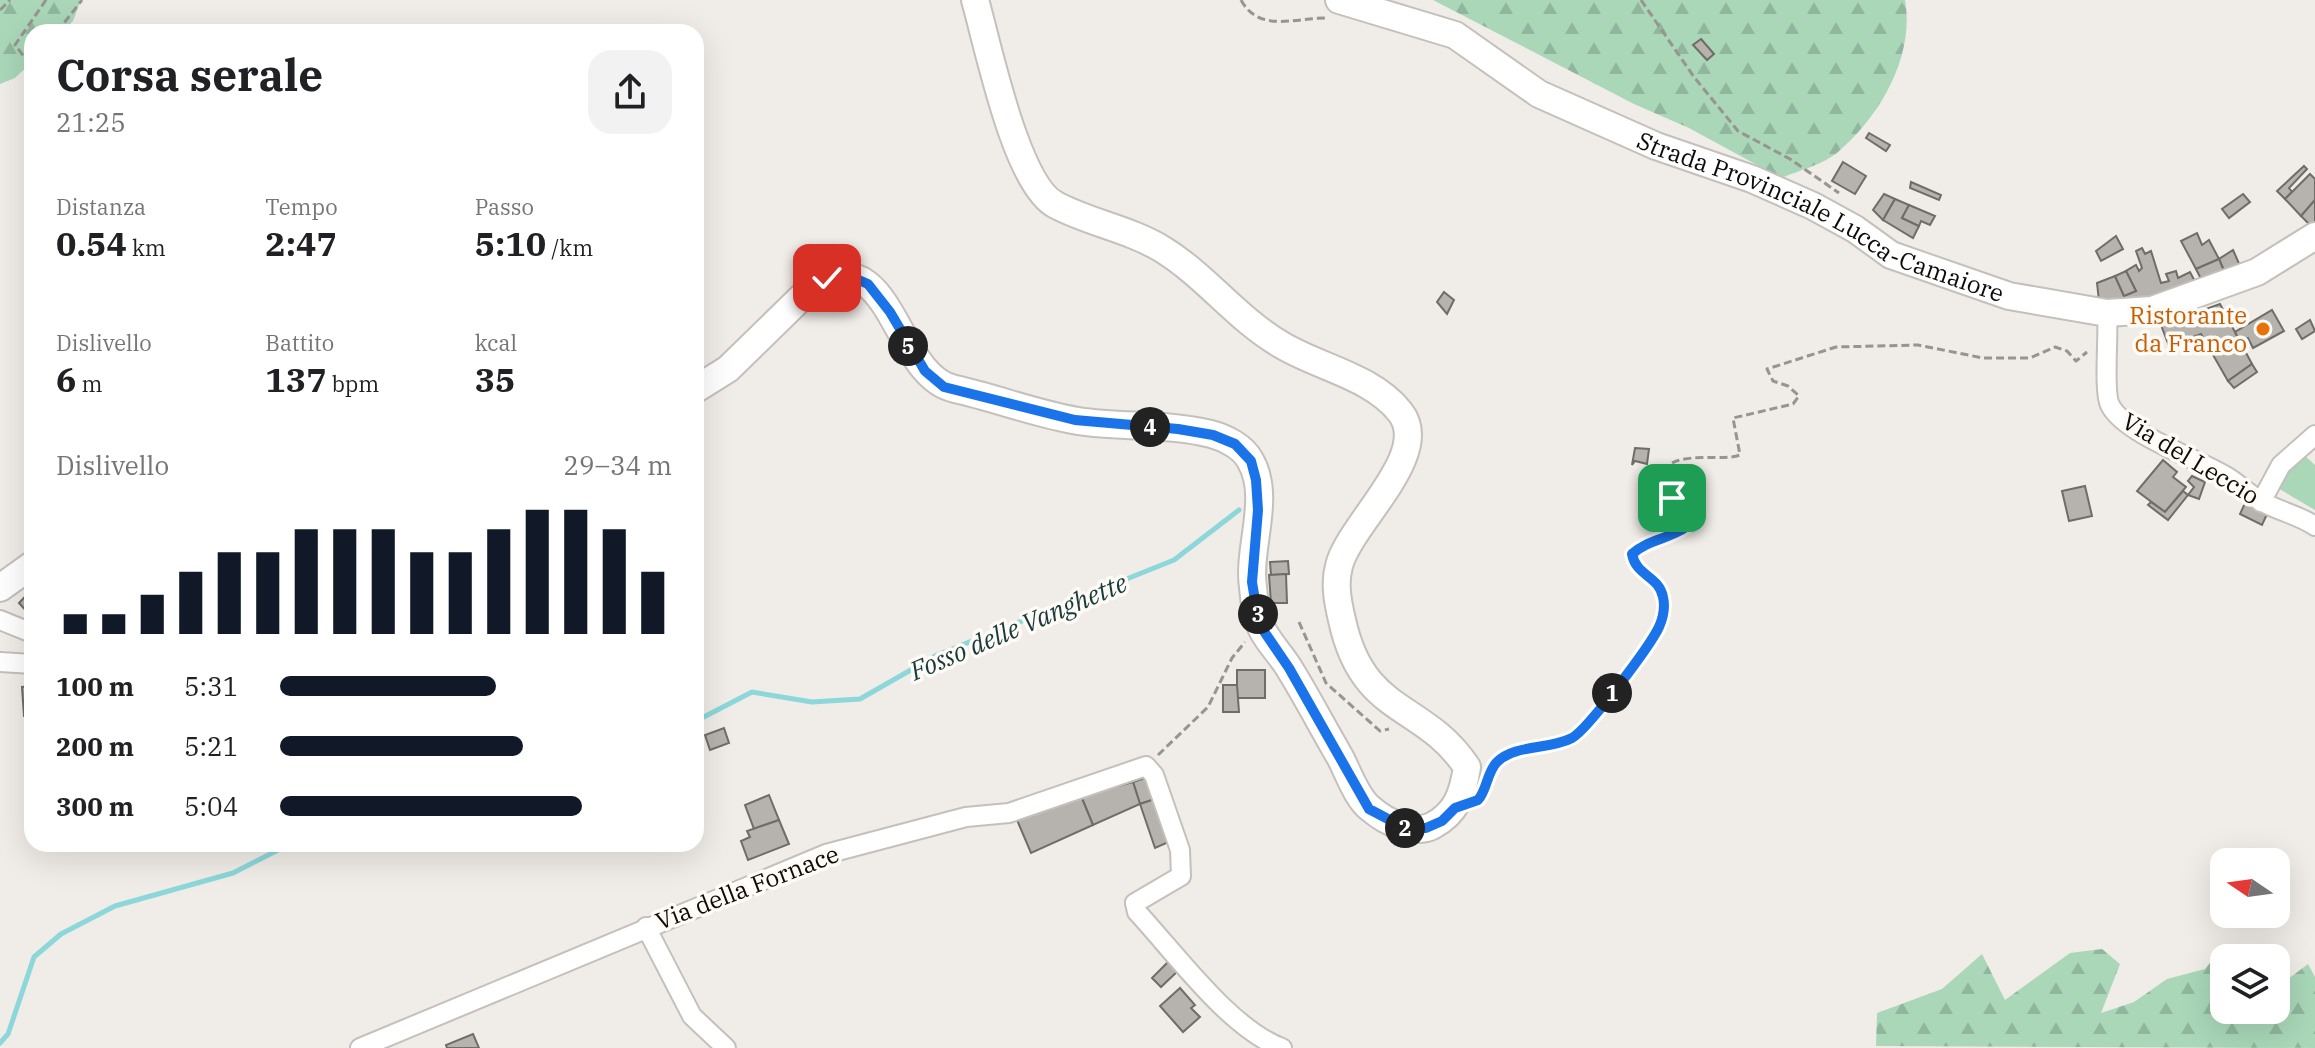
<!DOCTYPE html>
<html lang="it">
<head>
<meta charset="utf-8">
<style>
	:root { --surface:#fff; --page:#f2f2f2; --text:#202124; --muted:#757577; --accent:#111827 }
	body { margin:0; font-family:"IBM Plex Serif",serif; background:var(--page); color:var(--text); height:100vh; display:flex; flex-direction:column; font-size:30px; white-space:nowrap }
	* { box-sizing:border-box; margin:0 }
	p { font-size:26px; color:var(--muted) }
	.icon { flex:none; width:44px; height:44px; fill:none; stroke:currentColor; stroke-width:2; stroke-linecap:round; stroke-linejoin:round }
	.map { position:relative; flex:1; overflow:hidden }
	.details { position:absolute; left:24px; top:24px; width:680px; height:828px; display:flex; flex-direction:column; background:var(--surface); border-radius:24px; box-shadow:0 8px 32px #0002 }
	.details>* { flex:none }
	.needle { width:52px; rotate:283deg }
	.controls { position:absolute; left:2210px; top:848px; display:grid; gap:16px }
	.controls a { display:grid; place-items:center; width:80px; height:80px; border-radius:16px; background:var(--surface); box-shadow:0 8px 32px #0002; font-size:40px }
	.pin { position:absolute; display:grid; place-items:center; width:68px; height:68px; color:#fff; margin:-34px; border-radius:16px; box-shadow:0 4px 12px #0006 }
	.km { position:absolute; width:40px; height:40px; margin:-20px; border-radius:50%; background:#222; color:#fff; font-size:22px; line-height:40px; text-align:center }
	.round { display:grid; place-items:center; flex:none; width:84px; height:84px; border-radius:24px; background:var(--page) }
	.overview { display:flex; align-items:center; justify-content:space-between; height:136px; padding:0 32px }
	h1 { font-size:44px; font-weight:800; line-height:60px }
	.figures { display:grid; grid-template-columns:repeat(3,1fr); gap:12px; height:136px; padding:8px 32px }
	.figures div { display:grid; align-content:center }
	.figures b { font-size:34px; font-weight:800 }
	.figures small { font-size:22px; font-weight:400 }
	.figures p { font-size:22px }
	.chart { height:224px; padding:16px 32px }
	.chart p { display:flex; justify-content:space-between }
	.chart svg { width:100%; height:144px; margin-top:8px; stroke:var(--accent); stroke-width:6 }
	ul { padding:0 32px; list-style:none; font-size:26px }
	li { display:grid; grid-template-columns:128px 96px 1fr; align-items:center; height:60px }
	li i { height:20px; border-radius:10px; background:var(--accent) }
	.map>svg:first-child { display:block }
	.forest { fill:url(#forest-firs) }
	.green { fill:#a9d7b8 }
	.lines { fill:none; stroke-linecap:round; stroke-linejoin:round }
	.stream { stroke:#8cd7d9; stroke-width:5 }
	.building { fill:#b6b2ad; stroke:#706c68; stroke-width:2 }
	.minor-casing { stroke:#c4c0bb; stroke-width:22 }
	.secondary-casing { stroke:#c4c0bb; stroke-width:30 }
	.path { stroke:#979491; stroke-width:3; stroke-dasharray:8 4; stroke-linecap:butt }
	.minor { stroke:#fff; stroke-width:18 }
	.secondary { stroke:#fff; stroke-width:26 }
	.route-casing { stroke:#fff; stroke-width:16 }
	.route { stroke:#1a73e8; stroke-width:10 }
	.food-dot { fill:#e8710a; stroke:#fefaf5; stroke-width:3 }
	.labels { text-anchor:middle; dominant-baseline:central; stroke-width:7; stroke-linejoin:round; paint-order:stroke }
	.street-label { font-size:24px; fill:#0d0b0a; stroke:#fefaf5 }
	.food-label { font-size:24px; fill:#c56008; stroke:#fefaf5; text-anchor:end }
	.water-label { font-size:26px; font-style:italic; fill:#173b3c; stroke:#fefaf5 }
</style>
</head>
<body>
<div class="map">
<svg width="2315" height="1048" viewBox="0 0 2315 1048">
	<defs>
		<pattern id="forest-firs" width="22" height="20" patternUnits="userSpaceOnUse" patternTransform="scale(2)"><rect width="22" height="20" fill="#a9d7b8"/><path d="M5 1l3.5 6h-7zM16 11l3.5 6h-7z" fill="#90b79d"/></pattern>
	</defs>
	<rect width="100%" height="100%" fill="#f0ece7"/>
	<g class="forest">
		<path d="M0,0h81l-8,21 -11,11h-30v30l-17,16 -15,6z"/>
		<path d="M1433,0h472c10,56 -25,116 -67,152 -14,12 -40,19 -57,26l-92,-50 -55,-24z"/>
		<path d="M2102,949l18,15 -19,49 33,-11 33,-23 38,-10 16,-20 4,9 -1,52h52v-22l32,-24 7,13v71l-439,-2 1,-33 65,-24 40,-35 23,46 65,-47z"/>
	</g>
	<path class="green" d="M2305,456l10,9v45l-39,-23 16,-23z"/>
	<g class="lines">
		<g class="stream">
			<path d="M696,721l56,-29 60,10 48,-3 77,-44 237,-95 65,-50"/>
			<path d="M0,1043l8,-9 26,-77 27,-23 54,-28 118,-33 57,-29"/>
		</g>
	</g>
	<g class="building">
		<path d="M1701,39l13,15 -7,6 -14,-15z"/>
		<path d="M1869,133l21,12 -4,6 -20,-13z"/>
		<path d="M1843,162l23,14 -11,18 -23,-13z"/>
		<path d="M2304,166l3,3 -18,19 3,4 -7,7 -8,-8z"/>
		<path d="M2310,174l5,5v21l-14,16 -16,-17z"/>
		<path d="M1911,182l30,13 -2,5 -29,-12z"/>
		<path d="M1884,194l11,5 -12,21 -10,-10z"/>
		<path d="M2243,194l7,8 -21,16 -7,-9z"/>
		<path d="M1895,199l14,6 -7,13 17,8 -6,12 -30,-18z"/>
		<path d="M2315,200v27l-2,1 -12,-12z"/>
		<path d="M1909,205l26,11 -5,9 -9,-4 -2,5 -17,-8z"/>
		<path d="M2197,233l5,12 7,-5 10,19 -23,10 -15,-28z"/>
		<path d="M2116,236l7,13 -22,12 -5,-10z"/>
		<path d="M2142,248l3,6 6,-3 10,32 8,-2 -3,-7 10,-3 2,7 12,-6 9,17 -59,11 -41,1 -2,-18 18,-7 9,20 12,-5 -10,-20 10,-6 3,6 3,-3 -6,-17z"/>
		<path d="M2233,250l8,18 -15,7 -7,-16z"/>
		<path d="M2219,259l8,20 -22,8 -9,-18z"/>
		<path d="M2126,271l10,20 -12,5 -9,-20z"/>
		<path d="M1444,292l10,8 -7,14 -10,-12z"/>
		<path d="M2220,304l32,60 -24,17 -27,-47 -32,12 -8,-21z"/>
		<path d="M2272,310l12,21 -31,17 -5,-10 -8,4 -5,-10z"/>
		<path d="M2310,320l5,11 -13,8 -6,-10z"/>
		<path d="M2252,364l5,8 -23,16 -6,-7z"/>
		<path d="M1635,448l14,1 -2,15 -12,-3 -3,4z"/>
		<path d="M2163,460l14,12 -4,5 13,10 -21,25 -28,-21z"/>
		<path d="M2192,476l13,6 -6,17 -11,-4 6,-8 -6,-6z"/>
		<path d="M2085,486l7,30 -23,5 -7,-30z"/>
		<path d="M2183,491l5,4 -20,25 -20,-15 3,-3 14,10z"/>
		<path d="M2246,501l22,11 -6,13 -22,-11z"/>
		<path d="M1288,561l1,13 -18,1 -1,-13z"/>
		<path d="M1286,574l1,29h-16l-2,-28z"/>
		<path d="M32,589v24h-4l-9,-10z"/>
		<rect x="1237" y="670" width="28" height="28"/>
		<path d="M1223,685h14l2,27h-16z"/>
		<path d="M32,686v30h-8l-2,-29z"/>
		<path d="M724,728l5,15 -19,7 -5,-15z"/>
		<path d="M1148,777l7,22 -15,5 -7,-22z"/>
		<path d="M1133,782l7,22 -47,21 -12,-29z"/>
		<path d="M769,795l10,25 -25,9 -9,-24z"/>
		<path d="M1081,796l12,29 -62,28 -14,-33z"/>
		<path d="M1155,799l16,42 -16,7 -15,-44z"/>
		<path d="M779,820l10,24 -41,16 -7,-19 9,-4 -3,-6z"/>
		<path d="M1172,958l9,10 -20,19 -9,-9z"/>
		<path d="M1180,988l15,17 -4,3 9,9 -17,15 -23,-26z"/>
		<path d="M473,1034l6,14h-32l-1,-3z"/>
	</g>
	<g class="lines">
		<g class="minor-casing">
			<g id="minor">
				<path d="M2107,313c2,20 -4,79 3,92 14,29 91,55 119,73 11,7 20,16 30,22 18,11 38,14 56,26"/>
				<path d="M2261,502l20,-37 34,-30"/>
				<path d="M0,620l32,13"/>
				<path d="M0,662l32,2"/>
				<path d="M646,927l46,89 34,32"/>
				<path d="M360,1048l466,-194 140,-37 43,-4 137,-47 8,9 26,75 1,26 -46,27 2,9c39,42 93,117 145,136"/>
			</g>
		</g>
		<g class="secondary-casing">
			<g id="secondary">
				<path id="s1" d="M1339,0l116,35 84,59 117,52 96,33 61,27 42,23 36,26 118,41 98,17 45,-3 105,-38 58,-36"/>
				<path d="M696,389l32,-20 85,-83c81,-48 80,90 142,103 41,9 81,25 123,32 44,7 90,2 133,13 15,4 32,13 39,26 22,37 -3,88 3,127 1,11 2,25 6,35 5,16 21,31 30,46 18,29 34,60 51,89 8,15 17,42 31,52 15,13 42,26 61,17 25,-13 31,-33 35,-59 -44,-66 -104,-50 -125,-147 -4,-17 -8,-36 -3,-54 10,-42 95,-112 61,-154 -28,-36 -83,-45 -120,-68 -44,-26 -74,-68 -118,-95 -33,-20 -72,-26 -106,-44 -40,-20 -68,-160 -81,-205"/>
				<path d="M0,588l32,-23"/>
			</g>
		</g>
		<g class="path">
			<path d="M1241,0c18,33 53,18 85,18"/>
			<path d="M1641,0l53,77 44,54 52,28 49,34"/>
			<path d="M0,10l10,-10"/>
			<path d="M57,32l25,-32"/>
			<path d="M32,55l-6,4 -11,-14 31,-45"/>
			<path d="M1299,622l27,61 54,48 9,-2"/>
			<path d="M1158,755l50,-48 24,-49 13,-16"/>
			<path d="M1488,779c14,-39 59,-23 89,-44 15,-11 73,-90 82,-108 4,-9 6,-21 5,-30 -3,-14 -19,-23 -30,-30l-2,-13c14,-14 37,-15 54,-27l-1,-20 -21,-12c-15,-53 53,-31 76,-40l-7,-37 60,-14 6,-8 -11,-10 -15,-5 -6,-12 69,-22 82,-2 65,13h47l25,-11 12,4 9,10 11,-9"/>
		</g>
		<use href="#minor" class="minor"/>
		<use href="#secondary" class="secondary"/>
	</g>
	<g class="lines">
		<g class="route-casing">
			<path id="route" d="M827,278l20,-3 21,9 22,28 35,59 19,16 131,33 103,9 35,6 22,9 16,17 5,19 2,30 -6,72 7,42 30,44 80,141 36,19h21l16,-7 13,-13 23,-8c9,-10 9,-28 19,-38 18,-18 52,-12 75,-24 16,-9 78,-92 87,-111 4,-9 6,-21 4,-30 -4,-21 -27,-21 -31,-43 15,-14 37,-15 54,-27l-1,-20 -13,-9"/>
		</g>
		<use href="#route" class="route"/>
	</g>
	<circle class="food-dot" cx="2263" cy="329" r="8"/>
	<g class="labels">
		<g class="street-label">
			<text stroke="none"><textPath href="#s1" startOffset="532">Strada Provinciale Lucca-Camaiore</textPath></text>
			<text transform="translate(2191 458) rotate(31)">Via del Leccio</text>
			<text transform="translate(747 887) rotate(-21)">Via della Fornace</text>
		</g>
		<g class="food-label">
			<text x="2247" y="315">Ristorante<tspan x="2247" dy="28">da Franco</tspan></text>
		</g>
		<g class="water-label">
			<text transform="translate(1018 626) rotate(-23)">Fosso delle Vanghette</text>
		</g>
	</g>
</svg>
<div class="controls">
<a><svg class="needle" viewBox="-14 -14 28 28"><path d="M0-13l5 13h-10z" fill="#e53935"/><path d="M0 13l5-13h-10z" fill="#757577"/></svg></a>
<a><svg class="icon" aria-label="layers" viewBox="0 0 24 24"><path d="M12 4l9 5-9 5-9-5zM3 14l9 5 9-5"/></svg></a>
</div>
<div class="pin" style="left:1672px;top:498px;background:#1e9e55"><svg class="icon" aria-label="arrive" viewBox="0 0 24 24"><path d="M6 21V4h12l-3 4 3 4H6"/></svg></div>
<div class="pin" style="left:827px;top:278px;background:#d93025"><svg class="icon" aria-label="check" viewBox="0 0 24 24"><path d="M5 12l5 5 9-10"/></svg></div>
<b class="km" style="left:1612px;top:693px">1</b>
<b class="km" style="left:1405px;top:828px">2</b>
<b class="km" style="left:1258px;top:614px">3</b>
<b class="km" style="left:1150px;top:427px">4</b>
<b class="km" style="left:908px;top:346px">5</b>
<section class="details">
<div class="overview"><div><h1>Corsa serale</h1><p>21:25</p></div><a class="round"><svg class="icon" aria-label="share" viewBox="0 0 24 24"><path d="M12 15V3M7 8l5-5 5 5M5 13v7h14v-7"/></svg></a></div>
<div class="figures">
<div><p>Distanza</p><b>0.54<small> km</small></b></div>
<div><p>Tempo</p><b>2:47</b></div>
<div><p>Passo</p><b>5:10<small> /km</small></b></div>
</div>
<div class="figures">
<div><p>Dislivello</p><b>6<small> m</small></b></div>
<div><p>Battito</p><b>137<small> bpm</small></b></div>
<div><p>kcal</p><b>35</b></div>
</div>
<div class="chart"><p><span>Dislivello</span>29–34 m</p>
<svg viewBox="0 0 160 44" preserveAspectRatio="none"><path d="M5 44V38M15 44V38M25 44V32M35 44V25M45 44V19M55 44V19M65 44V12M75 44V12M85 44V12M95 44V19M105 44V19M115 44V12M125 44V6M135 44V6M145 44V12M155 44V25"/></svg>
</div>
<ul>
<li><b>100 m</b>5:31<i style="width:55%"></i></li>
<li><b>200 m</b>5:21<i style="width:62%"></i></li>
<li><b>300 m</b>5:04<i style="width:77%"></i></li>
</ul>
</section>
</div>
</body>
</html>
